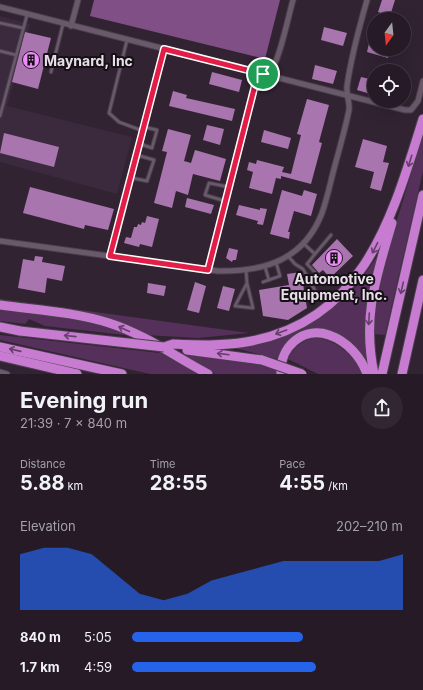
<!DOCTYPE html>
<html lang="en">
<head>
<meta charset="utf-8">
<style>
	:root { --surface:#251a26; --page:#312732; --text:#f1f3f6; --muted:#a3a1a7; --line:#423843; --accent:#2563eb }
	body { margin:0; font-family:Inter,sans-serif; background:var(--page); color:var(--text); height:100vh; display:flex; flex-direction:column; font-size:15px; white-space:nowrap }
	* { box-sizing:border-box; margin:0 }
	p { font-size:13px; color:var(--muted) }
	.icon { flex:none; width:22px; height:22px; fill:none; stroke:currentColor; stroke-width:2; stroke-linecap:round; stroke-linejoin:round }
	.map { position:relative; height:374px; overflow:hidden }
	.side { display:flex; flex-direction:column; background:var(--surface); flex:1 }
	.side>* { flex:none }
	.needle { width:26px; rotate:195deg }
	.fabs { position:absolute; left:367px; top:12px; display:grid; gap:8px }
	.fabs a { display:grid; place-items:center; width:44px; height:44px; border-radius:50%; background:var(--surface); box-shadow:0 4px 16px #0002,0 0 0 1px var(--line); font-size:20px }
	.pin { position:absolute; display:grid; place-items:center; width:34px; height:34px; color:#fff; margin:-17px; border:2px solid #fff; border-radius:50%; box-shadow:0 1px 4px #0007 }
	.round { display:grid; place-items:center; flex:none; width:42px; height:42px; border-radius:21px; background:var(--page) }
	.headline { display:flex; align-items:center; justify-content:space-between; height:68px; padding:0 20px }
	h1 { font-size:22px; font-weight:700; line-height:30px }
	.metrics { display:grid; grid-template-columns:repeat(3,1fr); gap:6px; height:68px; padding:4px 20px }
	.metrics div { display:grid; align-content:center }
	.metrics b { font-size:20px; font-weight:700 }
	.metrics small { font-size:11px; font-weight:400 }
	.metrics p { font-size:11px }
	.chart { height:112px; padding:8px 20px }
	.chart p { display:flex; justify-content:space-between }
	.chart svg { width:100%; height:72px; margin-top:4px; fill:var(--accent); opacity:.7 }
	ul { padding:0 20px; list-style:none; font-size:13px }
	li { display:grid; grid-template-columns:64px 48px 1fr; align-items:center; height:30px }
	li i { height:10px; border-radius:5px; background:var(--accent) }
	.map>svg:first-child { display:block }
	.built { fill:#3b293e }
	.green { fill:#55305a }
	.water { fill:#7f4f85 }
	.building { fill:#a875ae }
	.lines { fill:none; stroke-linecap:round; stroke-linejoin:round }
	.service-casing { stroke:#4a3f4c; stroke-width:4.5 }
	.minor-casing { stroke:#4a3f4c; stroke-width:7 }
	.motorway-casing { stroke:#4a3f4c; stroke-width:11 }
	.service { stroke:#69596a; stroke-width:2.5 }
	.minor { stroke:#69596a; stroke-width:5 }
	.motorway { stroke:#c77bd1; stroke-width:9 }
	.motorway-bridge-casing { stroke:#4a3f4c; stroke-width:11; stroke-linecap:butt }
	.motorway-bridge { stroke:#c77bd1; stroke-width:9 }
	.oneway { stroke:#65406a }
	.route-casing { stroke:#fff; stroke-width:8 }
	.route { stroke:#e11d48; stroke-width:5 }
	.labels { text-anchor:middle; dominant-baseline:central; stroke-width:4; stroke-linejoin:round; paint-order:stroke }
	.poi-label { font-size:14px; font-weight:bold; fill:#e8dfe9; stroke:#150f16; text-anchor:start }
</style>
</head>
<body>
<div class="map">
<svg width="423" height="374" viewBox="0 0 423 374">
	<rect width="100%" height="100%" fill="#312332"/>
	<path class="built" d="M0,16l30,8 -23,82 125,31 -15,57 -117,-32z"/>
	<g class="green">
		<path d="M423,135v36l-38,164 -12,-1 1,-33 8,-32z"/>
		<path d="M378,255c-11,39 -16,68 -10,109l-23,-24 -43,-8c-13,5 -19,15 -25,27l-46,-12 16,-2 22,-5 47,-20 39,-32z"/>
		<path d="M0,299l249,34 -51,5 -53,-3 -145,-33z"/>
		<path d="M0,308l93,14 32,10 -1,3 -79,-9 -16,-7 -4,5 -25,-3z"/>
		<path d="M0,335l160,18 40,21h-50l-150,-34z"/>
		<path d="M314,338c22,1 39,17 49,36h-45l-30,-15c6,-12 13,-18 26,-21z"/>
		<path d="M183,355l63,7 31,7 1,5h-63z"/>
	</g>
	<path class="water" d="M94,0h186l-15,59 -175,-43z"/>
	<g class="building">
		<path d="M382,0h13l-5,16 -12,-4z"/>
		<path d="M324,27l23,6 -4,13 -22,-6z"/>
		<path d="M25,32l26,6 -13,51 -26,-7z"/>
		<path d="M370,39l4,1v9h17l-3,9 -21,-6z"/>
		<path d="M315,65l22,6 -4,13 -21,-5z"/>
		<path d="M212,72l30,8 -3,12 -30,-8z"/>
		<path d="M361,77l13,3v15l-17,-5z"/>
		<path d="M173,91l14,4 -1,3 49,11 -3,12 -63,-15z"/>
		<path d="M307,99l22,6 -10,37 3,1 -11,41 -30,-8v3l-5,-1 -4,16 -23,-6 4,-16 -6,-2 2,-8 7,2 1,-4 27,7 -2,5 9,2 10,-39 -4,-1z"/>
		<path d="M207,125l17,4 -4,16 -17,-5z"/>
		<path d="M168,129l23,6 -7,26 7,2 4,-13 31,9 -6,22 -27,-7 -5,21 -12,-4 -4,17 -18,-5 13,-51 -5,-1z"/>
		<path d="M264,130l27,8 -3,11 -27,-7z"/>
		<path d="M4,133l55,14 -5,20 -54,-14z"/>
		<path d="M363,139l24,7 -4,16 6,1 -8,28 -11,-3 4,-16 -19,-5z"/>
		<path d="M30,187l84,22 -6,21 -23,-5 -1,4 -61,-16z"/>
		<path d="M282,190l20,6 2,-6 13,4 -6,22 -17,-5 -6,21h2l-1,7 -19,-5z"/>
		<path d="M187,198l27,7 -3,9 -26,-7z"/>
		<path d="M239,205l21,5v-2l7,1 -4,16 -6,-1 1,-3 -22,-6z"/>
		<path d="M147,216l12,3 -7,28 -12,-3 -1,3 -15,-4 2,-6 5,1 3,-11h3l1,-3 3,1 1,-3 3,1z"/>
		<path d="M337,239l16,17 -23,22 -7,-8 -4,3 -7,-8z"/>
		<path d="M229,248l9,2 -2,10h-3l-1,2 -6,-4z"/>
		<path d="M35,256l8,1 -1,5 23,4 -3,15 -15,-3 -2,15 -27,-5 5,-29 11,2z"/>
		<path d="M301,272l6,36 -19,12 -25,-4 -4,-26 30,-5 -2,-11z"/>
		<path d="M195,282l11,4 -7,27 -12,-3z"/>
		<path d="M148,283l18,3 -2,10 -17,-3z"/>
		<path d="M223,286l12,3 -6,22 -12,-3z"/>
	</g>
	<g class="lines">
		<g class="service-casing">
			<g id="service">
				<path d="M0,23l23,5"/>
				<path d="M127,40l-18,73 10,9 24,9"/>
				<path d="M0,51l16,4"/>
				<path d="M51,72l12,-48"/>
				<path d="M0,116l27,-101"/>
				<path d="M140,144l12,4 5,-18 -13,-3"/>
				<path d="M132,178l15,3 7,-21 -17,-5"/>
				<path d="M225,201l-20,-6 4,-12 20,4"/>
				<path d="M304,244l11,10 16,-19"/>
				<path d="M315,254l-8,10 17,18"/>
				<path d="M288,256l7,8 8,5 15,27"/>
				<path d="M265,267l4,13"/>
				<path d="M246,270l1,13 6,25 -18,-2 12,-23"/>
				<path d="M263,282l17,-6 -4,-14"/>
			</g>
		</g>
		<g class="minor-casing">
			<g id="minor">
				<path d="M0,7l405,103h6l7,-9 5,-20"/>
				<path d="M71,26l7,-26"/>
				<path d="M0,241l218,30c46,1 86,-11 104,-58 5,-14 8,-29 12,-44 5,-19 11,-39 15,-59 1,-8 -3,-16 -2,-24 4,-29 12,-58 20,-86"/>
				<path d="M111,256l53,-207"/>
				<path d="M209,269l47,-188c4,-6 11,-7 16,-13 8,-9 17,-55 21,-68"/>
				<path d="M0,372l7,2"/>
			</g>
		</g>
		<g class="motorway-casing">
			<g id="motorway">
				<path d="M0,305c36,5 75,7 109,18 35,11 67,34 99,51"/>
				<path d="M0,327l20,4"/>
				<path d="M0,347l122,27"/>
				<path d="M164,347l9,-3c24,1 49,2 73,-2 118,-20 146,-124 177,-223"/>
				<path d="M187,350l75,10"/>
				<path d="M0,356l77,18"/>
				<path d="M281,374c-2,-27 22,-48 48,-39 18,6 32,22 38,39"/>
				<path d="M374,374c-12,-58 2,-96 18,-151"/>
				<path d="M382,374l41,-179"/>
				<path d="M402,374l21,-94"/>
			</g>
		</g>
		<use href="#service" class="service"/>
		<use href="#minor" class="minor"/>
		<use href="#motorway" class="motorway"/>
		<g class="motorway-bridge-casing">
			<g id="motorway-bridge">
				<path d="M20,331l144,16"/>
				<path d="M262,360l40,14"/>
			</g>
		</g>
		<use href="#motorway-bridge" class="motorway-bridge"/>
	</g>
	<defs><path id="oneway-shaft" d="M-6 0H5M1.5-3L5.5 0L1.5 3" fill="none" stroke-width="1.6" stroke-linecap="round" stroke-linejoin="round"/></defs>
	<g class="oneway">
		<use href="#oneway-shaft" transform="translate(410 161) rotate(107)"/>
		<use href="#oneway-shaft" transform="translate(375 248) rotate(117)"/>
		<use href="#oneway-shaft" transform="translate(402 288) rotate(103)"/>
		<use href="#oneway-shaft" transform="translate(369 319) rotate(93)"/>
		<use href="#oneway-shaft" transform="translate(124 329) rotate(-156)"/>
		<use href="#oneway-shaft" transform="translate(281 332) rotate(160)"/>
		<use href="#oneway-shaft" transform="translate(70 336) rotate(-174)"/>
		<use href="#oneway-shaft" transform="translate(15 350) rotate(-167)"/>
		<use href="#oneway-shaft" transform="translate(223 354) rotate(-173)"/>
	</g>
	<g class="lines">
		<g class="route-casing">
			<path id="route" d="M164,49l99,25 -4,2 -3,5 -48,189 -98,-14z"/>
		</g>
		<use href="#route" class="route"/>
	</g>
	<defs>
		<g id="building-disc" transform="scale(0.9)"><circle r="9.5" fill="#ed8cf9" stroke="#150f16"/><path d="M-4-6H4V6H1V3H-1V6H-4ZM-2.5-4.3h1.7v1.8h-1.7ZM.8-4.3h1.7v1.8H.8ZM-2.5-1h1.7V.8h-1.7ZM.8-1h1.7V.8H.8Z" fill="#111"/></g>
	</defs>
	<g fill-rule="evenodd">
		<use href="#building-disc" x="31" y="60"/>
		<use href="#building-disc" x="334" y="258"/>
	</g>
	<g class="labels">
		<g class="poi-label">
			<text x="44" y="60">Maynard, Inc</text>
			<text x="334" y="278" text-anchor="middle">Automotive<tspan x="334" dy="16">Equipment, Inc.</tspan></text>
		</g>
	</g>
</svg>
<div class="fabs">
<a><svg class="needle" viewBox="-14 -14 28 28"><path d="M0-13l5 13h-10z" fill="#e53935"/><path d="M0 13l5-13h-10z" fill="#a3a1a7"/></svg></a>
<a><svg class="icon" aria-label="locate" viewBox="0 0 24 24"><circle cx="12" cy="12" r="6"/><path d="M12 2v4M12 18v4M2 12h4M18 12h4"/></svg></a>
</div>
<div class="pin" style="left:263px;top:74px;background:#1e9e55"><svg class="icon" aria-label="arrive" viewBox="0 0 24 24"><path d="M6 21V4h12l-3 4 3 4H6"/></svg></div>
</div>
<section class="side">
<div class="headline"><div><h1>Evening run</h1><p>21:39 · 7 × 840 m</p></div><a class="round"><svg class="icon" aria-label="share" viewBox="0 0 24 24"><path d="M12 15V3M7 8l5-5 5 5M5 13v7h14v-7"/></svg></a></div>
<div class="metrics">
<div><p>Distance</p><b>5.88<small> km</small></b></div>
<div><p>Time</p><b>28:55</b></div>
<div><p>Pace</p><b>4:55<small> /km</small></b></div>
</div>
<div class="chart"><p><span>Elevation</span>202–210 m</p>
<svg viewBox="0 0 160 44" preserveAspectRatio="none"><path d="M0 44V10L10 6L20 6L30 10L40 22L50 34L60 38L70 34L80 26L90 22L100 18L110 14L120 14L130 14L140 14L150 14L160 10V44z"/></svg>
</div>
<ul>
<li><b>840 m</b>5:05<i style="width:63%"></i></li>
<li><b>1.7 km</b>4:59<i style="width:68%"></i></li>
</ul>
</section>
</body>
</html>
